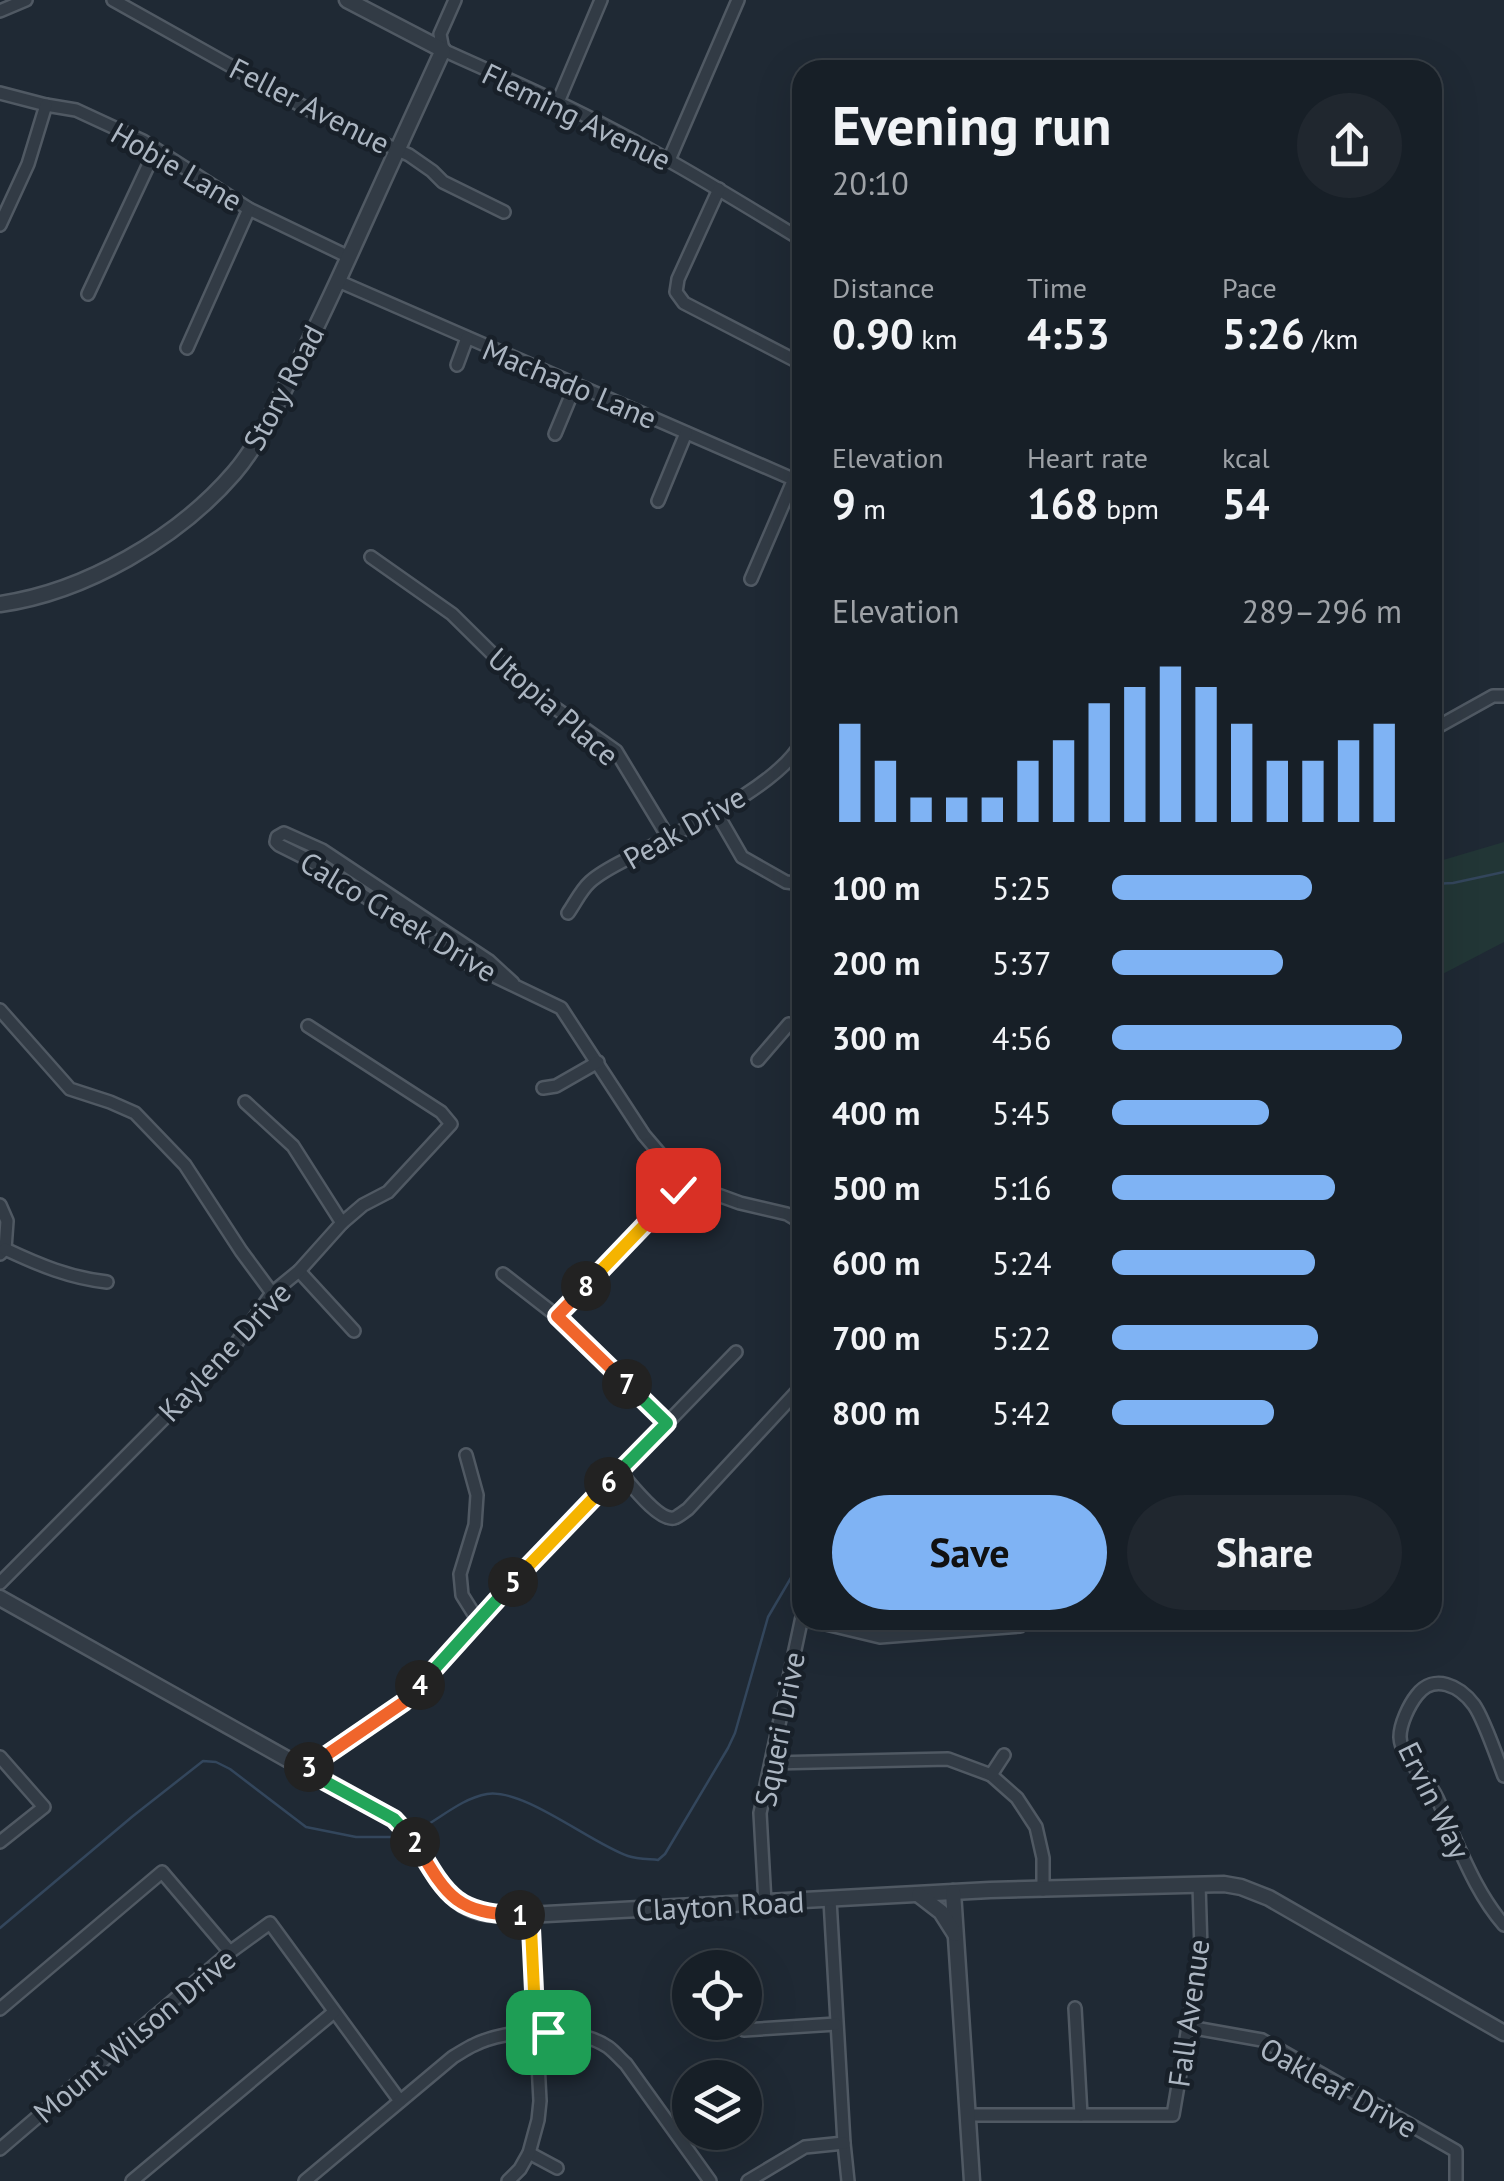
<!DOCTYPE html>
<html lang="en">
<head>
<meta charset="utf-8">
<style>
	:root { --surface:#171f27; --page:#20272f; --text:#f1f3f6; --muted:#9ea2a7; --line:#363d44; --accent:#7fb3f4 }
	body { margin:0; font-family:"PT Sans",sans-serif; background:var(--page); color:var(--text); height:100vh; display:flex; flex-direction:column; font-size:38px; white-space:nowrap }
	* { box-sizing:border-box; margin:0 }
	p { font-size:32px; color:var(--muted) }
	.icon { flex:none; width:55px; height:55px; fill:none; stroke:currentColor; stroke-width:2; stroke-linecap:round; stroke-linejoin:round }
	.map { position:relative; flex:1; overflow:hidden }
	.panel { position:absolute; left:792px; top:60px; width:650px; height:1570px; display:flex; flex-direction:column; background:var(--surface); border-radius:30px; box-shadow:0 10px 40px #0002,0 0 0 2px var(--line) }
	.panel>* { flex:none }
	.buttons { position:absolute; left:672px; top:1950px; display:grid; gap:20px }
	.buttons a { display:grid; place-items:center; width:90px; height:90px; border-radius:50%; background:var(--surface); box-shadow:0 10px 40px #0002,0 0 0 2px var(--line); font-size:50px }
	.pin { position:absolute; display:grid; place-items:center; width:85px; height:85px; color:#fff; margin:-42px; border-radius:20px; box-shadow:0 5px 15px #0006 }
	.km { position:absolute; width:50px; height:50px; margin:-25px; border-radius:50%; background:#222; color:#fff; font-size:28px; line-height:50px; text-align:center }
	.round { display:grid; place-items:center; flex:none; width:105px; height:105px; border-radius:52px; background:var(--page) }
	.overview { display:flex; align-items:center; justify-content:space-between; height:170px; padding:0 40px }
	h1 { font-size:55px; font-weight:700; line-height:75px }
	.metrics { display:grid; grid-template-columns:repeat(3,1fr); gap:15px; height:170px; padding:10px 40px }
	.metrics div { display:grid; align-content:center }
	.metrics b { font-size:42px; font-weight:700 }
	.metrics small { font-size:28px; font-weight:400 }
	.metrics p { font-size:28px }
	.chart { height:280px; padding:20px 40px }
	.chart p { display:flex; justify-content:space-between }
	.chart svg { width:100%; height:180px; margin-top:10px; stroke:var(--accent); stroke-width:6 }
	.primary-button { display:flex; gap:20px; margin-top:auto; padding:20px 40px }
	.primary-button a { flex:1; height:115px; border-radius:60px; background:var(--accent); color:#111; font-size:40px; font-weight:700; line-height:115px; text-align:center }
	.primary-button a+a { background:var(--page); color:var(--text) }
	ul { padding:0 40px; list-style:none; font-size:32px }
	li { display:grid; grid-template-columns:160px 120px 1fr; align-items:center; height:75px }
	li i { height:25px; border-radius:12px; background:var(--accent) }
	.map>svg:first-child { display:block }
	.green { fill:#223636 }
	.lines { fill:none; stroke-linecap:round; stroke-linejoin:round }
	.stream { stroke:#33465c; stroke-width:2.5 }
	.minor-casing { stroke:#505963; stroke-width:16 }
	.tertiary-casing { stroke:#505963; stroke-width:19 }
	.minor { stroke:#323b45; stroke-width:11 }
	.tertiary { stroke:#323b45; stroke-width:14 }
	.split-1-casing { stroke:#fff; stroke-width:20 }
	.split-2-casing { stroke:#fff; stroke-width:20 }
	.split-3-casing { stroke:#fff; stroke-width:20 }
	.split-4-casing { stroke:#fff; stroke-width:20 }
	.split-5-casing { stroke:#fff; stroke-width:20 }
	.split-6-casing { stroke:#fff; stroke-width:20 }
	.split-7-casing { stroke:#fff; stroke-width:20 }
	.split-8-casing { stroke:#fff; stroke-width:20 }
	.split-9-casing { stroke:#fff; stroke-width:20 }
	.split-1 { stroke:#f5b400; stroke-width:12 }
	.split-2 { stroke:#f0652b; stroke-width:12 }
	.split-3 { stroke:#22a559; stroke-width:12 }
	.split-4 { stroke:#f0652b; stroke-width:12 }
	.split-5 { stroke:#22a559; stroke-width:12 }
	.split-6 { stroke:#f5b400; stroke-width:12 }
	.split-7 { stroke:#22a559; stroke-width:12 }
	.split-8 { stroke:#f0652b; stroke-width:12 }
	.split-9 { stroke:#f5b400; stroke-width:12 }
	.labels { text-anchor:middle; dominant-baseline:central; stroke-width:9; stroke-linejoin:round; paint-order:stroke }
	.street-label { font-size:30px; fill:#acb6c2; stroke:#182029 }
</style>
</head>
<body>
<div class="map">
<svg width="1504" height="2181" viewBox="0 0 1504 2181">
	<rect width="100%" height="100%" fill="#1f2934"/>
	<path class="green" d="M1504,842v100l-71,37v-116z"/>
	<g class="lines">
		<g class="stream">
			<path d="M1432,884l21,-1 51,-11"/>
			<path d="M412,1833c25,-11 47,-34 75,-39 37,-6 105,50 141,62 9,3 21,3 30,4l7,-6 63,-106 7,-15 33,-116 34,-58"/>
			<path d="M0,1928l133,-112 70,-55 13,1 14,7 76,58 50,10h44"/>
		</g>
		<g class="minor-casing">
			<g id="minor">
				<path d="M113,0l198,111 98,44 23,16 11,11 61,30"/>
				<path d="M455,0l-15,34 3,16c37,17 75,33 112,51 85,40 167,90 247,139"/>
				<path d="M0,11l26,-11"/>
				<path d="M0,93l46,12 30,5 67,31 106,68 100,48"/>
				<path d="M558,102l43,-102"/>
				<path d="M669,160l69,-160"/>
				<path d="M719,189l-41,90 -2,13 8,11 118,61"/>
				<path d="M0,225l28,-61 18,-59"/>
				<path d="M338,281l464,202"/>
				<path d="M88,294l67,-143"/>
				<path d="M187,348l62,-139"/>
				<path d="M457,365l10,-27"/>
				<path d="M555,434l20,-48"/>
				<path d="M658,501l28,-68"/>
				<path d="M371,557l81,57 75,74 89,63 52,86"/>
				<path d="M751,579l43,-100"/>
				<path d="M1432,730l61,-34h11"/>
				<path d="M716,812l26,45 44,25 16,2"/>
				<path d="M568,913c7,-10 13,-23 22,-31 13,-12 32,-20 47,-28 46,-25 141,-67 165,-112"/>
				<path d="M513,983l-24,-22 -167,-111 -38,-17 -7,4 -1,5 3,3 32,16 154,101 96,46 83,127 41,48 55,20 47,11 15,9"/>
				<path d="M0,1010l70,79 40,13 25,11 50,52 56,86 31,42"/>
				<path d="M758,1060l31,-36 13,10"/>
				<path d="M543,1088l13,-2 42,-24"/>
				<path d="M245,1102l48,44 49,77"/>
				<path d="M0,1205l7,16 -2,28 -5,5"/>
				<path d="M5,1249c34,16 65,29 102,33"/>
				<path d="M299,1271l55,60"/>
				<path d="M503,1274l54,42 110,107"/>
				<path d="M557,1316l128,-133"/>
				<path d="M466,1455l11,40 -2,30 -15,49 2,21 15,24"/>
				<path d="M620,1472c10,11 38,49 54,46 4,-1 11,-7 14,-9l114,-123"/>
				<path d="M0,1583l230,-231 42,-59 27,-22 43,-48 21,-18 25,-13 63,-68 -10,-12 -133,-86"/>
				<path d="M809,1620l71,17 140,-11"/>
				<path d="M0,1757l44,50 -44,35"/>
				<path d="M771,1763l177,-4 43,16 26,23 19,29 7,31v32"/>
				<path d="M304,1770l101,-68 72,-83 259,-267"/>
				<path d="M991,1775l13,-20"/>
				<path d="M1504,1776c-7,-18 -20,-57 -30,-71 -14,-19 -40,-32 -57,-10 -8,10 -17,29 -17,42 1,21 22,36 32,52 7,10 11,24 16,35 16,35 30,71 56,101"/>
				<path d="M830,1900l14,243 4,38"/>
				<path d="M765,1903l-5,-90 42,-196"/>
				<path d="M1075,2008l6,107"/>
				<path d="M0,2009l162,-137 68,80"/>
				<path d="M1189,2027l73,13 194,111v30"/>
				<path d="M744,2030l92,-6"/>
				<path d="M967,2115h206l28,-165 -2,-66"/>
				<path d="M0,2149l230,-197 40,-29 130,178"/>
				<path d="M529,2153l28,15"/>
				<path d="M132,2181l202,-169"/>
				<path d="M305,2181l148,-124c7,-4 14,-9 21,-12 33,-17 103,-19 134,2 7,5 12,12 18,17l84,117"/>
				<path d="M508,2181l12,-12 9,-16 9,-33 2,-19 -9,-173 -3,-13"/>
				<path d="M748,2181l57,-34 39,-4"/>
			</g>
		</g>
		<g class="tertiary-casing">
			<g id="tertiary">
				<path d="M0,604c85,-12 178,-66 234,-131 25,-29 40,-65 58,-98 25,-47 47,-96 69,-145 27,-60 54,-119 82,-180l-96,-50"/>
				<path d="M0,1598l394,221c31,27 42,82 86,93 15,4 32,3 48,3l462,-25 234,-6 17,3 28,11 235,135"/>
				<path d="M953,1892l19,289"/>
				<path d="M919,1895l22,17 14,22"/>
			</g>
		</g>
		<use href="#minor" class="minor"/>
		<use href="#tertiary" class="tertiary"/>
	</g>
	<g class="lines">
		<g class="split-1-casing">
			<path id="split-1" d="M520,1915h8l3,13 5,105 12,-1"/>
		</g>
		<g class="split-2-casing">
			<path id="split-2" d="M415,1842c31,52 39,72 105,73"/>
		</g>
		<g class="split-3-casing">
			<path id="split-3" d="M309,1767l-5,3 90,49 21,23"/>
		</g>
		<g class="split-4-casing">
			<path id="split-4" d="M309,1767l95,-65 16,-17"/>
		</g>
		<g class="split-5-casing">
			<path id="split-5" d="M420,1685l93,-103"/>
		</g>
		<g class="split-6-casing">
			<path id="split-6" d="M513,1582l96,-100"/>
		</g>
		<g class="split-7-casing">
			<path id="split-7" d="M609,1482l58,-59 -40,-39"/>
		</g>
		<g class="split-8-casing">
			<path id="split-8" d="M586,1286l-29,30 70,68"/>
		</g>
		<g class="split-9-casing">
			<path id="split-9" d="M586,1286l92,-96"/>
		</g>
		<use href="#split-1" class="split-1"/>
		<use href="#split-2" class="split-2"/>
		<use href="#split-3" class="split-3"/>
		<use href="#split-4" class="split-4"/>
		<use href="#split-5" class="split-5"/>
		<use href="#split-6" class="split-6"/>
		<use href="#split-7" class="split-7"/>
		<use href="#split-8" class="split-8"/>
		<use href="#split-9" class="split-9"/>
	</g>
	<g class="labels">
		<g class="street-label">
			<text transform="translate(310 105) rotate(27)">Feller Avenue</text>
			<text transform="translate(577 116) rotate(26)">Fleming Avenue</text>
			<text transform="translate(177 166) rotate(30)">Hobie Lane</text>
			<text transform="translate(570 383) rotate(23)">Machado Lane</text>
			<text transform="translate(283 387) rotate(-62)">Story Road</text>
			<text transform="translate(554 706) rotate(41)">Utopia Place</text>
			<text transform="translate(684 827) rotate(-30)">Peak Drive</text>
			<text transform="translate(399 916) rotate(31)">Calco Creek Drive</text>
			<text transform="translate(224 1351) rotate(-47)">Kaylene Drive</text>
			<text transform="translate(779 1729) rotate(-79)">Squeri Drive</text>
			<text transform="translate(1435 1800) rotate(64)">Ervin Way</text>
			<text transform="translate(720 1905) rotate(-3)">Clayton Road</text>
			<text transform="translate(1188 2013) rotate(-82)">Fall Avenue</text>
			<text transform="translate(134 2035) rotate(-40)">Mount Wilson Drive</text>
			<text transform="translate(1339 2087) rotate(29)">Oakleaf Drive</text>
		</g>
	</g>
</svg>
<div class="buttons">
<a><svg class="icon" aria-label="locate" viewBox="0 0 24 24"><circle cx="12" cy="12" r="6"/><path d="M12 2v4M12 18v4M2 12h4M18 12h4"/></svg></a>
<a><svg class="icon" aria-label="layers" viewBox="0 0 24 24"><path d="M12 4l9 5-9 5-9-5zM3 14l9 5 9-5"/></svg></a>
</div>
<div class="pin" style="left:548px;top:2032px;background:#1e9e55"><svg class="icon" aria-label="arrive" viewBox="0 0 24 24"><path d="M6 21V4h12l-3 4 3 4H6"/></svg></div>
<div class="pin" style="left:678px;top:1190px;background:#d93025"><svg class="icon" aria-label="check" viewBox="0 0 24 24"><path d="M5 12l5 5 9-10"/></svg></div>
<b class="km" style="left:520px;top:1915px">1</b>
<b class="km" style="left:415px;top:1842px">2</b>
<b class="km" style="left:309px;top:1767px">3</b>
<b class="km" style="left:420px;top:1685px">4</b>
<b class="km" style="left:513px;top:1582px">5</b>
<b class="km" style="left:609px;top:1482px">6</b>
<b class="km" style="left:627px;top:1384px">7</b>
<b class="km" style="left:586px;top:1286px">8</b>
<section class="panel">
<div class="overview"><div><h1>Evening run</h1><p>20:10</p></div><a class="round"><svg class="icon" aria-label="share" viewBox="0 0 24 24"><path d="M12 15V3M7 8l5-5 5 5M5 13v7h14v-7"/></svg></a></div>
<div class="metrics">
<div><p>Distance</p><b>0.90<small> km</small></b></div>
<div><p>Time</p><b>4:53</b></div>
<div><p>Pace</p><b>5:26<small> /km</small></b></div>
</div>
<div class="metrics">
<div><p>Elevation</p><b>9<small> m</small></b></div>
<div><p>Heart rate</p><b>168<small> bpm</small></b></div>
<div><p>kcal</p><b>54</b></div>
</div>
<div class="chart"><p><span>Elevation</span>289–296 m</p>
<svg viewBox="0 0 160 44" preserveAspectRatio="none"><path d="M5 44V20M15 44V29M25 44V38M35 44V38M45 44V38M55 44V29M65 44V24M75 44V15M85 44V11M95 44V6M105 44V11M115 44V20M125 44V29M135 44V29M145 44V24M155 44V20"/></svg>
</div>
<ul>
<li><b>100 m</b>5:25<i style="width:69%"></i></li>
<li><b>200 m</b>5:37<i style="width:59%"></i></li>
<li><b>300 m</b>4:56<i style="width:100%"></i></li>
<li><b>400 m</b>5:45<i style="width:54%"></i></li>
<li><b>500 m</b>5:16<i style="width:77%"></i></li>
<li><b>600 m</b>5:24<i style="width:70%"></i></li>
<li><b>700 m</b>5:22<i style="width:71%"></i></li>
<li><b>800 m</b>5:42<i style="width:56%"></i></li>
</ul>
<div class="primary-button"><a>Save</a><a>Share</a></div>
</section>
</div>
</body>
</html>
